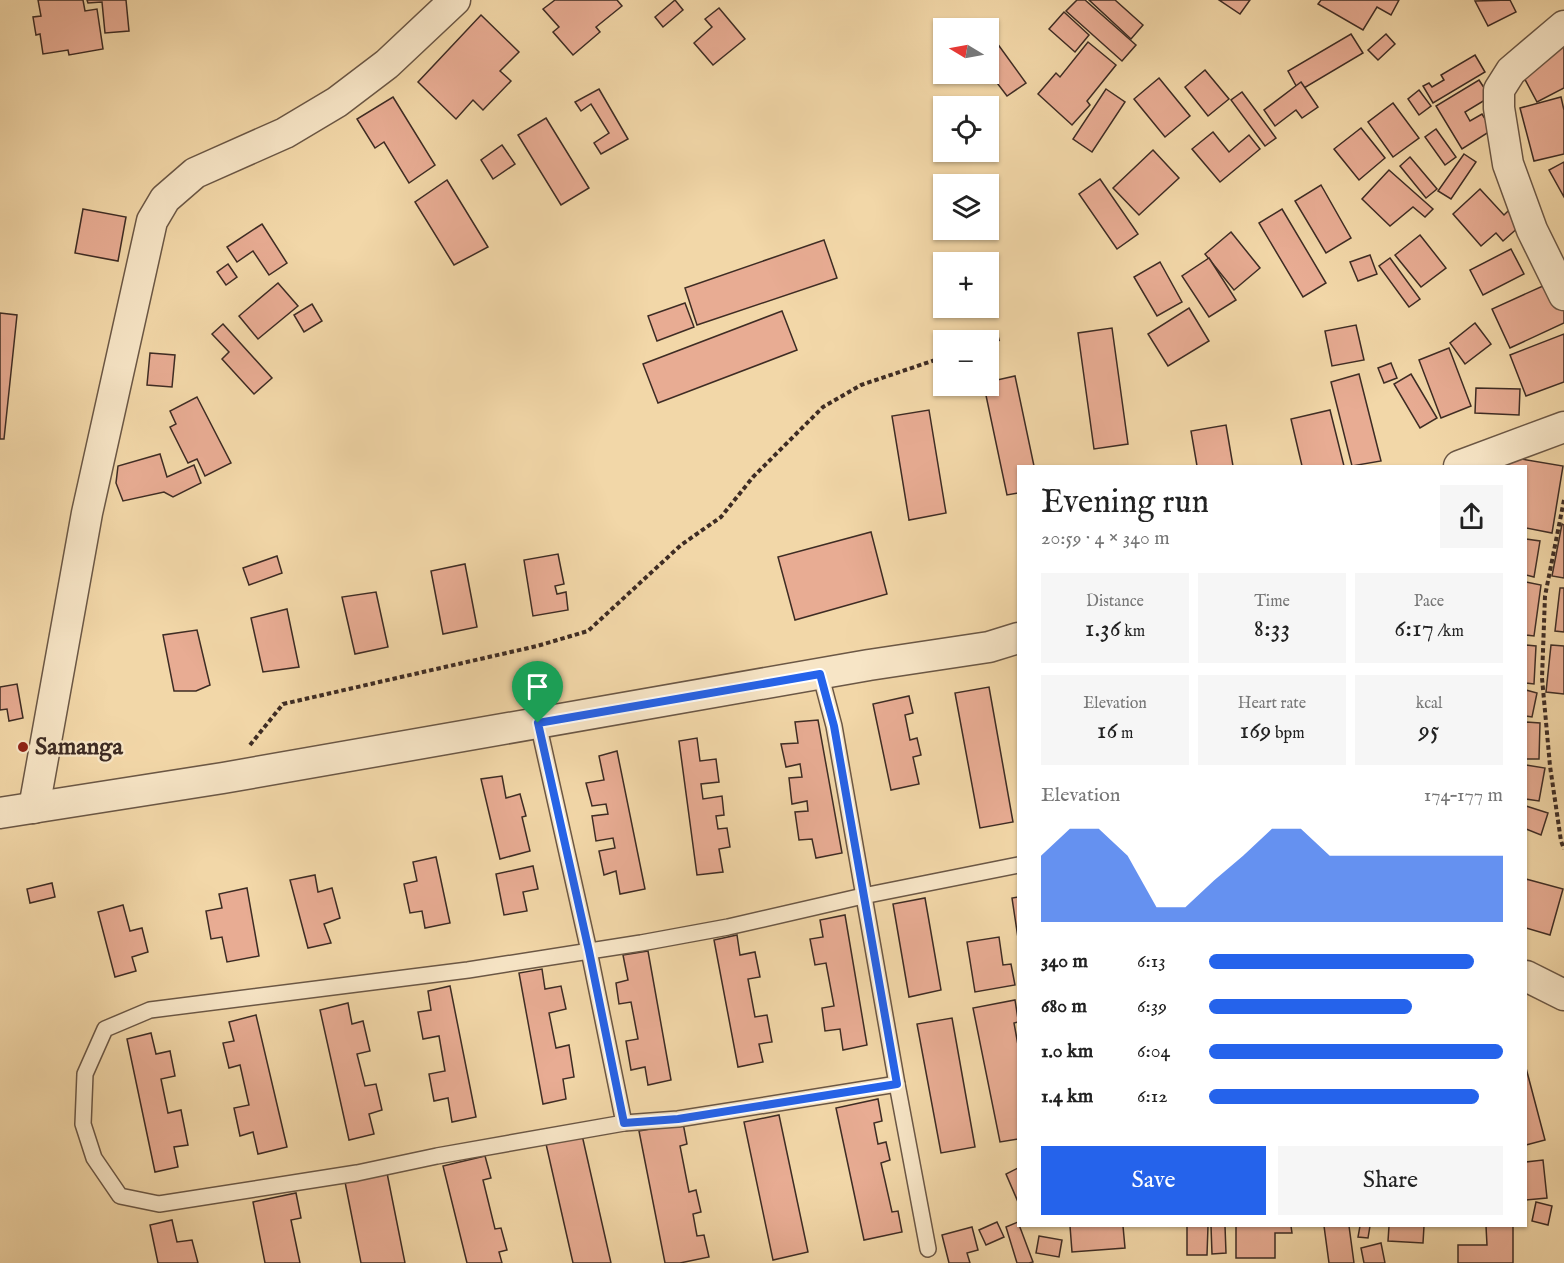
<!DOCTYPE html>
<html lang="en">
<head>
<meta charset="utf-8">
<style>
	:root { --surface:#fff; --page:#f6f6f6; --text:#222; --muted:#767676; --accent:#2563eb }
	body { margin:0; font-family:"IM FELL English",serif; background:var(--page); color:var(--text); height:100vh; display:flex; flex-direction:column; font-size:22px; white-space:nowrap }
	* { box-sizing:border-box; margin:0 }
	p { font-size:20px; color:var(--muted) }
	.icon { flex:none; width:33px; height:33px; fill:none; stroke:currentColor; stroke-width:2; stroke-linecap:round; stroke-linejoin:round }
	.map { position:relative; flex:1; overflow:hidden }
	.panel { position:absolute; left:1017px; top:465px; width:510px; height:762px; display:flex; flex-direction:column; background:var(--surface); border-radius:0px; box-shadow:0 2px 4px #0004 }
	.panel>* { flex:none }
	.needle { width:39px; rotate:280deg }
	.fabs { position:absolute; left:933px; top:18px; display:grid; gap:12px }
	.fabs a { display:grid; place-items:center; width:66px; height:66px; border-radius:0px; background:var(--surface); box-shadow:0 2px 4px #0004; font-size:30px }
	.pin { position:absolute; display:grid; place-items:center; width:51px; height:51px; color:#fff; margin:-62px -26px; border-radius:50% 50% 50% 0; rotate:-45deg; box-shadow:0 0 6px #0007 }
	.pin .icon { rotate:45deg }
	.round { display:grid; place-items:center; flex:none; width:63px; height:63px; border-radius:0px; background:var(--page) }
	.head { display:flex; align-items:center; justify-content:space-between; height:102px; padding:0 24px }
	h1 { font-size:33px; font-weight:600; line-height:45px }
	.metrics { display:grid; grid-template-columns:repeat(3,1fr); gap:9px; height:102px; padding:6px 24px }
	.metrics div { display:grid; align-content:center; border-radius:0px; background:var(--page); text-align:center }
	.metrics b { font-size:26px; font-weight:600 }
	.metrics small { font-size:16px; font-weight:400 }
	.metrics p { font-size:16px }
	.chart { height:168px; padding:12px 24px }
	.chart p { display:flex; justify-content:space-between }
	.chart svg { width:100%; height:108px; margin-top:6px; fill:var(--accent); opacity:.7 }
	.button { display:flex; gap:12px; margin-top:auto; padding:12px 24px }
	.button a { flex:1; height:69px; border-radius:0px; background:var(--accent); color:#fff; font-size:24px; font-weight:600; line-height:69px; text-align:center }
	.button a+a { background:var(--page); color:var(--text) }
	ul { padding:0 24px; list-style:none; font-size:20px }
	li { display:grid; grid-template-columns:96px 72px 1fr; align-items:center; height:45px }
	li i { height:15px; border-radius:8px; background:var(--accent) }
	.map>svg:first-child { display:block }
	.building { fill:#e8ac93; stroke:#3e2c24; stroke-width:1.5 }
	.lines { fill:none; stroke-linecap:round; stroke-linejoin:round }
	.service-casing { stroke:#6b5745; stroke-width:18 }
	.minor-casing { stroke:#6b5745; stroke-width:33 }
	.path { stroke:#3e2c24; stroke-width:4; stroke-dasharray:4.5 3; stroke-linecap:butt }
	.service { stroke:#f7e5c6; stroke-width:15 }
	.minor { stroke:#f7e5c6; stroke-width:30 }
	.route-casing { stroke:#fff; stroke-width:12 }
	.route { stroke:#2563eb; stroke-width:8 }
	.poi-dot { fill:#8f2418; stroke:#f7e5c6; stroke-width:2 }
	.labels { text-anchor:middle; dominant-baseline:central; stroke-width:4.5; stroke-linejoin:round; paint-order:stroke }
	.poi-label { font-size:24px; font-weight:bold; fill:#3e2c24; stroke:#f7e5c6; text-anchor:start }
</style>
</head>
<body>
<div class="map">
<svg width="1564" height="1263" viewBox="0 0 1564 1263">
	<rect width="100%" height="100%" fill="#f2d7a8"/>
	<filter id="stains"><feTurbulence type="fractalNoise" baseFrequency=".00333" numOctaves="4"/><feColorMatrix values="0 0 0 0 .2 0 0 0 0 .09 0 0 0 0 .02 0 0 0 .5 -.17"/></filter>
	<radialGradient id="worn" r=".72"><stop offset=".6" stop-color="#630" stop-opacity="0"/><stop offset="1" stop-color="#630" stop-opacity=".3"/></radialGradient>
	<g class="building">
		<path d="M38,0h45l2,11 12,-2 6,40 -34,6 -1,-5 -25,4 -3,-20 -4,1 -3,-18 8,-1z"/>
		<path d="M87,0h39l3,31 -24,2 -3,-31 -14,1z"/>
		<path d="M555,0h62l5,6 -26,21 4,5 -27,23 -20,-23 6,-5 -16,-18z"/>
		<path d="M675,0l8,10 -20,17 -8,-10z"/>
		<path d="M1077,0h8l51,45 -14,16 -56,-50z"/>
		<path d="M1089,0h26l28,25 -12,14z"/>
		<path d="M1219,0h31l-10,14z"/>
		<path d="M1321,0h78l-8,15 -14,-8 -14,23 -45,-26z"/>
		<path d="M1510,0l6,12 -28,14 -13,-25z"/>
		<path d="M719,8l26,31 -32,26 -19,-22 18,-16 -7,-8z"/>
		<path d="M1064,12l25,23 -14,17 -26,-23z"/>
		<path d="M481,15l38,37 -19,19 11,10 -28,29 -10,-10 -17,19 -38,-37z"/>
		<path d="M989,32l37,51 -19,13 -19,-25z"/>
		<path d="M1351,34l12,19 -64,38 -11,-20z"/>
		<path d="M1386,34l9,10 -17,16 -10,-10z"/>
		<path d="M1088,42l28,23 -29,36 3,4 -18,20 -34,-31 18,-21 4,4z"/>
		<path d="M1564,46v42l-27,14 -17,-32z"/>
		<path d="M1475,55l10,17 -52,31 -10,-17 6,-3 3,4 12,-7 -3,-5z"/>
		<path d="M1205,70l24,29 -21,17 -23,-29z"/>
		<path d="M1159,78l31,38 -25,21 -31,-38z"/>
		<path d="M1479,80l11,17 -25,15 5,9 12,-7 10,16 -30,19 -26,-43z"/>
		<path d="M1301,82l17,25 -16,11 -6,-8 -21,16 -11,-16z"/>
		<path d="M599,89l29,50 -27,15 -7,-11 15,-10 -18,-29 -10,7 -6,-9z"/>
		<path d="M1106,89l19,13 -33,50 -19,-13z"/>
		<path d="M1419,90l12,16 -12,9 -11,-16z"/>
		<path d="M1242,92l34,46 -11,8 -34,-46z"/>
		<path d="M393,97l42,68 -26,18 -25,-41 -9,6 -18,-29z"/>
		<path d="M1561,97l3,13v44l-30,7 -14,-53z"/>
		<path d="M1393,103l26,35 -26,19 -25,-35z"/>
		<path d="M546,118l43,70 -28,17 -43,-70z"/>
		<path d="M1361,128l24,30 -26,22 -25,-31z"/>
		<path d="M1436,129l20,28 -11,8 -20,-28z"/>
		<path d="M1213,132l16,20 20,-17 11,14 -40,33 -28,-33z"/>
		<path d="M502,145l13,19 -22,15 -12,-19z"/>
		<path d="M1153,150l26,28 -40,37 -26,-27z"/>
		<path d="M1464,154l12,8 -25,37 -13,-8z"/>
		<path d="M1410,157l27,32 -11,9 -26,-32z"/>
		<path d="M1564,162v35l-15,-27z"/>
		<path d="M1389,170l44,39 -8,8 -12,-10 -23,19 -28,-27z"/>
		<path d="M1100,179l38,55 -21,15 -38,-55z"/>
		<path d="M447,180l41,67 -34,18 -39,-63z"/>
		<path d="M1321,185l30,53 -25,15 -31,-52z"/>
		<path d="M1480,189l24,26 4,-4 12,15 -17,15 -7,-8 -15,13 -28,-32z"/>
		<path d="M83,209l43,8 -8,44 -43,-8z"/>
		<path d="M1282,209l44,74 -23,14 -44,-74z"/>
		<path d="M262,224l25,39 -18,12 -16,-24 -16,11 -10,-15z"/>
		<path d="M1231,232l29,36 -26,22 -29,-36z"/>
		<path d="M1420,235l26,33 -25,19 -26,-32z"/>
		<path d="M824,240l13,38 -140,47 -12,-37z"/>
		<path d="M1511,249l13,25 -41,21 -13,-25z"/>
		<path d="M1370,255l7,19 -19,7 -8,-19z"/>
		<path d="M1209,258l27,42 -27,17 -27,-41z"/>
		<path d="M1390,258l30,41 -11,8 -30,-41z"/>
		<path d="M1160,262l22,40 -25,14 -23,-39z"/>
		<path d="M228,264l9,13 -11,8 -9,-13z"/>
		<path d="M1554,281l10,21v21l-54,25 -18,-39z"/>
		<path d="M278,283l20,23 -40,33 -19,-23z"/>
		<path d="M685,303l9,24 -37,14 -9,-25z"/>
		<path d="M312,304l10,17 -18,11 -10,-17z"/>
		<path d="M1189,308l20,33 -41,25 -20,-32z"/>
		<path d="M782,311l15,39 -139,53 -15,-39z"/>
		<path d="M0,313l17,2 -13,124h-4z"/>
		<path d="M1475,323l16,21 -26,20 -15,-21z"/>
		<path d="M223,324l49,54 -18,16 -32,-35 7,-7 -17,-18z"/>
		<path d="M1356,325l8,35 -32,6 -7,-35z"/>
		<path d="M1112,328l16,116 -34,5 -16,-116z"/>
		<path d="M1564,334v48l-38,14 -16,-41z"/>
		<path d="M1449,348l22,58 -30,12 -22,-58z"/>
		<path d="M150,353l25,2 -3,32 -25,-2z"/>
		<path d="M1391,363l6,15 -13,5 -6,-15z"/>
		<path d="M1359,374l22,87 -29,5 -21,-84z"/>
		<path d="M1411,374l26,44 -17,10 -26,-44z"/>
		<path d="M1015,376l19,90h-16v27l-11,2 -23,-109h4v-4z"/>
		<path d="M1476,388l44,1 -1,26 -44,-2z"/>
		<path d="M197,397l34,66 -26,13 -8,-17 -9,4 -18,-36 6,-3 -6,-13z"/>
		<path d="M929,410l17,103 -37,7 -17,-104z"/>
		<path d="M1330,410l14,56h-42l-11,-47z"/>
		<path d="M1226,425l7,41h-36l-6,-35z"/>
		<path d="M160,454l7,23 27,-12 7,18 -28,14 -9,-5 -41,9 -7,-18 2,-17z"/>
		<path d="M1509,457l54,9 -11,67 -26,-5v-62h-19z"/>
		<path d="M1562,524l2,1v53l-12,-2z"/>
		<path d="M871,532l16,62 -92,26 -17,-63z"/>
		<path d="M1526,539l14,2 -6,36 -8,-2z"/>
		<path d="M558,554l6,30 -9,2 2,8 9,-2 2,18 -35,6 -9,-56z"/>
		<path d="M277,556l5,17 -33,12 -6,-17z"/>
		<path d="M465,564l12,63 -34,7 -12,-63z"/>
		<path d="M1526,582l15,3 -7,51 -8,-1z"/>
		<path d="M1560,588h4v44l-9,-1z"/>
		<path d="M376,592l12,55 -33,7 -13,-57z"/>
		<path d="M287,609l12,58 -36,5 -12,-54z"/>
		<path d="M197,630l13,55 -14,6h-22l-11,-56z"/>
		<path d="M1526,645l10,1 -2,38 -8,-1z"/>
		<path d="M1551,645l13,1v48l-18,-2z"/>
		<path d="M17,684l6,34 -14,3 -2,-12 -7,1v-23z"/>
		<path d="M989,687l24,135 -33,6 -25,-135z"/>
		<path d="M1526,690l11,3 -5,24 -6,-1z"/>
		<path d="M909,696l4,17 -8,2 5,25 7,-2 4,17 -8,2 6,27 -28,6 -18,-86z"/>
		<path d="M818,720l24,133 -26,5 -4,-19 -13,1 -4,-28 13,-1 -1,-10 -15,3 -3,-26 13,-1 -2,-13 -14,3 -5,-23 17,-1 -3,-21z"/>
		<path d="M1526,722l14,1 -1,36h-13z"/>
		<path d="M697,738l3,23 16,-2 3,23 -18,2 2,15 19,-3 2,19 -8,1 2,13 9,-1 3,19 -11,2 4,23 -26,3 -18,-134z"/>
		<path d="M617,751l28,138 -25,5 -4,-23 -12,4 -5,-24 16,-3 -2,-10 -17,3 -4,-25 16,-2 -2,-10 -14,2 -6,-23 18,-3 -5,-24z"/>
		<path d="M1526,765l19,3 -6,33 -13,-2z"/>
		<path d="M502,776l4,22 14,-4 6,22 -4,1 8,34 -30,8 -19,-80z"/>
		<path d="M1526,806l22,7 -7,22 -15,-6z"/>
		<path d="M436,857l14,66 -25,5 -3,-17 -12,2 -6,-29 13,-3 -4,-19z"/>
		<path d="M533,866l5,23 -15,3 4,19 -23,4 -8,-41z"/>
		<path d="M315,875l3,17 14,-4 8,30 -16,6 7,19 -23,5 -18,-68z"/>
		<path d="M1526,879l37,10 -13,46 -24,-7z"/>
		<path d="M52,883l3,14 -25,6 -3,-14z"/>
		<path d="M247,888l12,68 -32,6 -5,-25 -11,2 -5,-28 16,-3 -3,-14z"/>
		<path d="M1018,897v41l-6,-40z"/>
		<path d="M925,898l16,92 -32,7 -16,-93z"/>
		<path d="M123,905l7,26 12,-3 6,24 -16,5 4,14 -21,6 -17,-65z"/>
		<path d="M845,915l22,130 -24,5 -3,-21 -15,2 -3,-23 12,-2 -8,-43 -11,2 -5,-26 13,-2 -3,-17z"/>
		<path d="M737,935l3,20 15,-3 5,25 -12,2 7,38 12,-2 5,27 -13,2 4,18 -25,5 -24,-127z"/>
		<path d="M999,937l4,28 8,-1 4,21 -40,7 -8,-50z"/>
		<path d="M648,951l23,129 -23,5 -3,-18 -14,3 -5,-29 12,-2 -7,-37 -12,2 -3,-21 12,-3 -5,-25z"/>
		<path d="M542,969l3,20 16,-3 5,23 -17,4 7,35 13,-3 5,32 -11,2 3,20 -23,5 -24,-131z"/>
		<path d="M450,986l26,131 -24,5 -4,-24 -14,3 -5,-27 16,-3 -6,-35 -16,3 -5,-27 13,-2 -3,-19z"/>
		<path d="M1015,1000l3,19v3l-4,1 4,22v94l-18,3 -27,-134z"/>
		<path d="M348,1003l4,21 11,-3 7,30 -13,3 8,32 11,-2 6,26 -13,4 5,20 -25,6 -29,-130z"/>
		<path d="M256,1015l31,132 -29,7 -5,-22 -13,4 -6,-28 15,-3 -9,-40 -11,3 -6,-25 11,-2 -5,-19z"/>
		<path d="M952,1018l23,129 -34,6 -24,-129z"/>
		<path d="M151,1033l5,21 14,-3 5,25 -14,3 7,34 13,-3 7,35 -14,2 4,20 -23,5 -28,-133z"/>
		<path d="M1526,1068l19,72 -19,5z"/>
		<path d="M878,1099l4,22 -8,2 4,21 8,-2 4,18 -9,3 11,49 6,-1 4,21 -38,8 -28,-132z"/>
		<path d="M779,1115l29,137 -35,8 -29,-138z"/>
		<path d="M683,1123l4,21 -7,2 9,46 7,-2 5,22 -8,2 4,22 7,-1 5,22 -29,6h-15l-26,-132z"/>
		<path d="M582,1135l29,128h-38l-27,-119z"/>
		<path d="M485,1156l6,22 -8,2 12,49 6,-1 6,22 -8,2 3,11h-35l-24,-97z"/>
		<path d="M1543,1160l4,38 -21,2v-38z"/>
		<path d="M1018,1168v34l-12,-28z"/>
		<path d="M387,1173l18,90h-44l-16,-81z"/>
		<path d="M296,1193l5,25 -10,2 9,43h-35l-12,-61z"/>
		<path d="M1536,1202l16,4 -4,19 -16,-4z"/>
		<path d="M172,1220l5,22 15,-2 6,23h-40l-8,-38z"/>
		<path d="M997,1222l7,15 -18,8 -7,-15z"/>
		<path d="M1018,1222l15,40 -4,1h-12l-11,-36z"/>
		<path d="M1070,1226h53l2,22 -53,4z"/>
		<path d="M1187,1226h21l-1,29h-20z"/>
		<path d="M1211,1226h14l1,27 -14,1z"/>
		<path d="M1236,1226h55l1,7h-17v25h-39z"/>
		<path d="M1324,1226h25l5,37h-25z"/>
		<path d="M1360,1226h10l-2,12 -10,-1z"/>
		<path d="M1389,1226h35l-1,17 -35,-2z"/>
		<path d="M1486,1226h27v37h-55v-18h29z"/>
		<path d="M972,1227l6,23 -11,3 3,10h-21l-7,-28z"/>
		<path d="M1039,1236l23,4 -3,17 -23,-4z"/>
		<path d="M1381,1243l4,20h-21l-3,-15z"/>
	</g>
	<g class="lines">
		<g class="service-casing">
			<g id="service">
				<path d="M820,673l14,53 63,358 31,165"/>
				<path d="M538,723l51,228 35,172"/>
				<path d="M897,1084l-219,35 -54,4 -187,33 -80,17 -198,31 -39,-8 -26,-38 -11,-34 2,-50 20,-45 45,-19 318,-40 173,-27 87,-16 135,-31 155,-31"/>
			</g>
		</g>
		<g class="minor-casing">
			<g id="minor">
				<path d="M1564,26l-53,45 -12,19v18l9,56 24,66 32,65"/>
				<path d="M1459,466l105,-39"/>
				<path d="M34,808l53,-295 65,-292 13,-22 30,-26 90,-40 52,-31 50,-38 68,-64"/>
				<path d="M0,813l223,-35 646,-113 120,-18 29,-9"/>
				<path d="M1526,976l38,19"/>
			</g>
		</g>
		<g class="path">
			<path d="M988,342l12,-3"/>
			<path d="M1564,500l-19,96 -3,82 8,88 11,75 3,8"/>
			<path d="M250,745l33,-41 254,-58 51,-15 93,-86 40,-28 32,-40 70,-70 38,-22 83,-28"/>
		</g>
		<use href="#service" class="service"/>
		<use href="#minor" class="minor"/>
	</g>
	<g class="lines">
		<g class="route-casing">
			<path id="route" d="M820,674l14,52 63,358 -219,35 -54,4 -35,-172 -51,-228z"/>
		</g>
		<use href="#route" class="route"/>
	</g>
	<circle class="poi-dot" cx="23" cy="747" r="6"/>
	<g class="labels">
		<g class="poi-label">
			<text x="35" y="747">Samanga</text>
		</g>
	</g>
	<rect width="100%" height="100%" filter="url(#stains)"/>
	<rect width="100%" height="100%" fill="url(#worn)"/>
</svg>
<div class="fabs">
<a><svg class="needle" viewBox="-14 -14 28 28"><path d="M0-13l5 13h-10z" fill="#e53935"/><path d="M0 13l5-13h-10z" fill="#767676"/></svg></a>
<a><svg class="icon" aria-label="locate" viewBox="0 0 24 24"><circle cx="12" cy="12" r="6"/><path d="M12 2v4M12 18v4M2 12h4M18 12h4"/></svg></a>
<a><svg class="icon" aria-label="layers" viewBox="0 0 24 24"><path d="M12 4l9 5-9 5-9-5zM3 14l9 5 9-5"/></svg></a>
<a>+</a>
<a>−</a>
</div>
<div class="pin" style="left:538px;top:723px;background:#1e9e55"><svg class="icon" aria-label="arrive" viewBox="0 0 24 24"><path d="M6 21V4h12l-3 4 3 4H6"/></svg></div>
<section class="panel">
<div class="head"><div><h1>Evening run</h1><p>20:59 · 4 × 340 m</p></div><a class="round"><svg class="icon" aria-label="share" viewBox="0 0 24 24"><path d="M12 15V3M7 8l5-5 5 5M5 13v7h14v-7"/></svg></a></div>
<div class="metrics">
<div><p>Distance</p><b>1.36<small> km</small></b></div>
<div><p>Time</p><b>8:33</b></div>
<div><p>Pace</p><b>6:17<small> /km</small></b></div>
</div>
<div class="metrics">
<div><p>Elevation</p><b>16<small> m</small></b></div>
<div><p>Heart rate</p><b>169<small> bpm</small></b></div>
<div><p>kcal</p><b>95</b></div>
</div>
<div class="chart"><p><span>Elevation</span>174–177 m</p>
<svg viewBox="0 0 160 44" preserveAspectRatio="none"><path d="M0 44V17L10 6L20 6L30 17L40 38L50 38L60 27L70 17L80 6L90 6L100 17L110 17L120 17L130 17L140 17L150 17L160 17V44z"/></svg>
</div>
<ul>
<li><b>340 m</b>6:13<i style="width:90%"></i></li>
<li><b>680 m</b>6:39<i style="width:69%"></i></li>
<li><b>1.0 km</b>6:04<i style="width:100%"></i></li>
<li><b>1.4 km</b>6:12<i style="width:92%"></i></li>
</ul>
<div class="button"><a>Save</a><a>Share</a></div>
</section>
</div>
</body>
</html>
